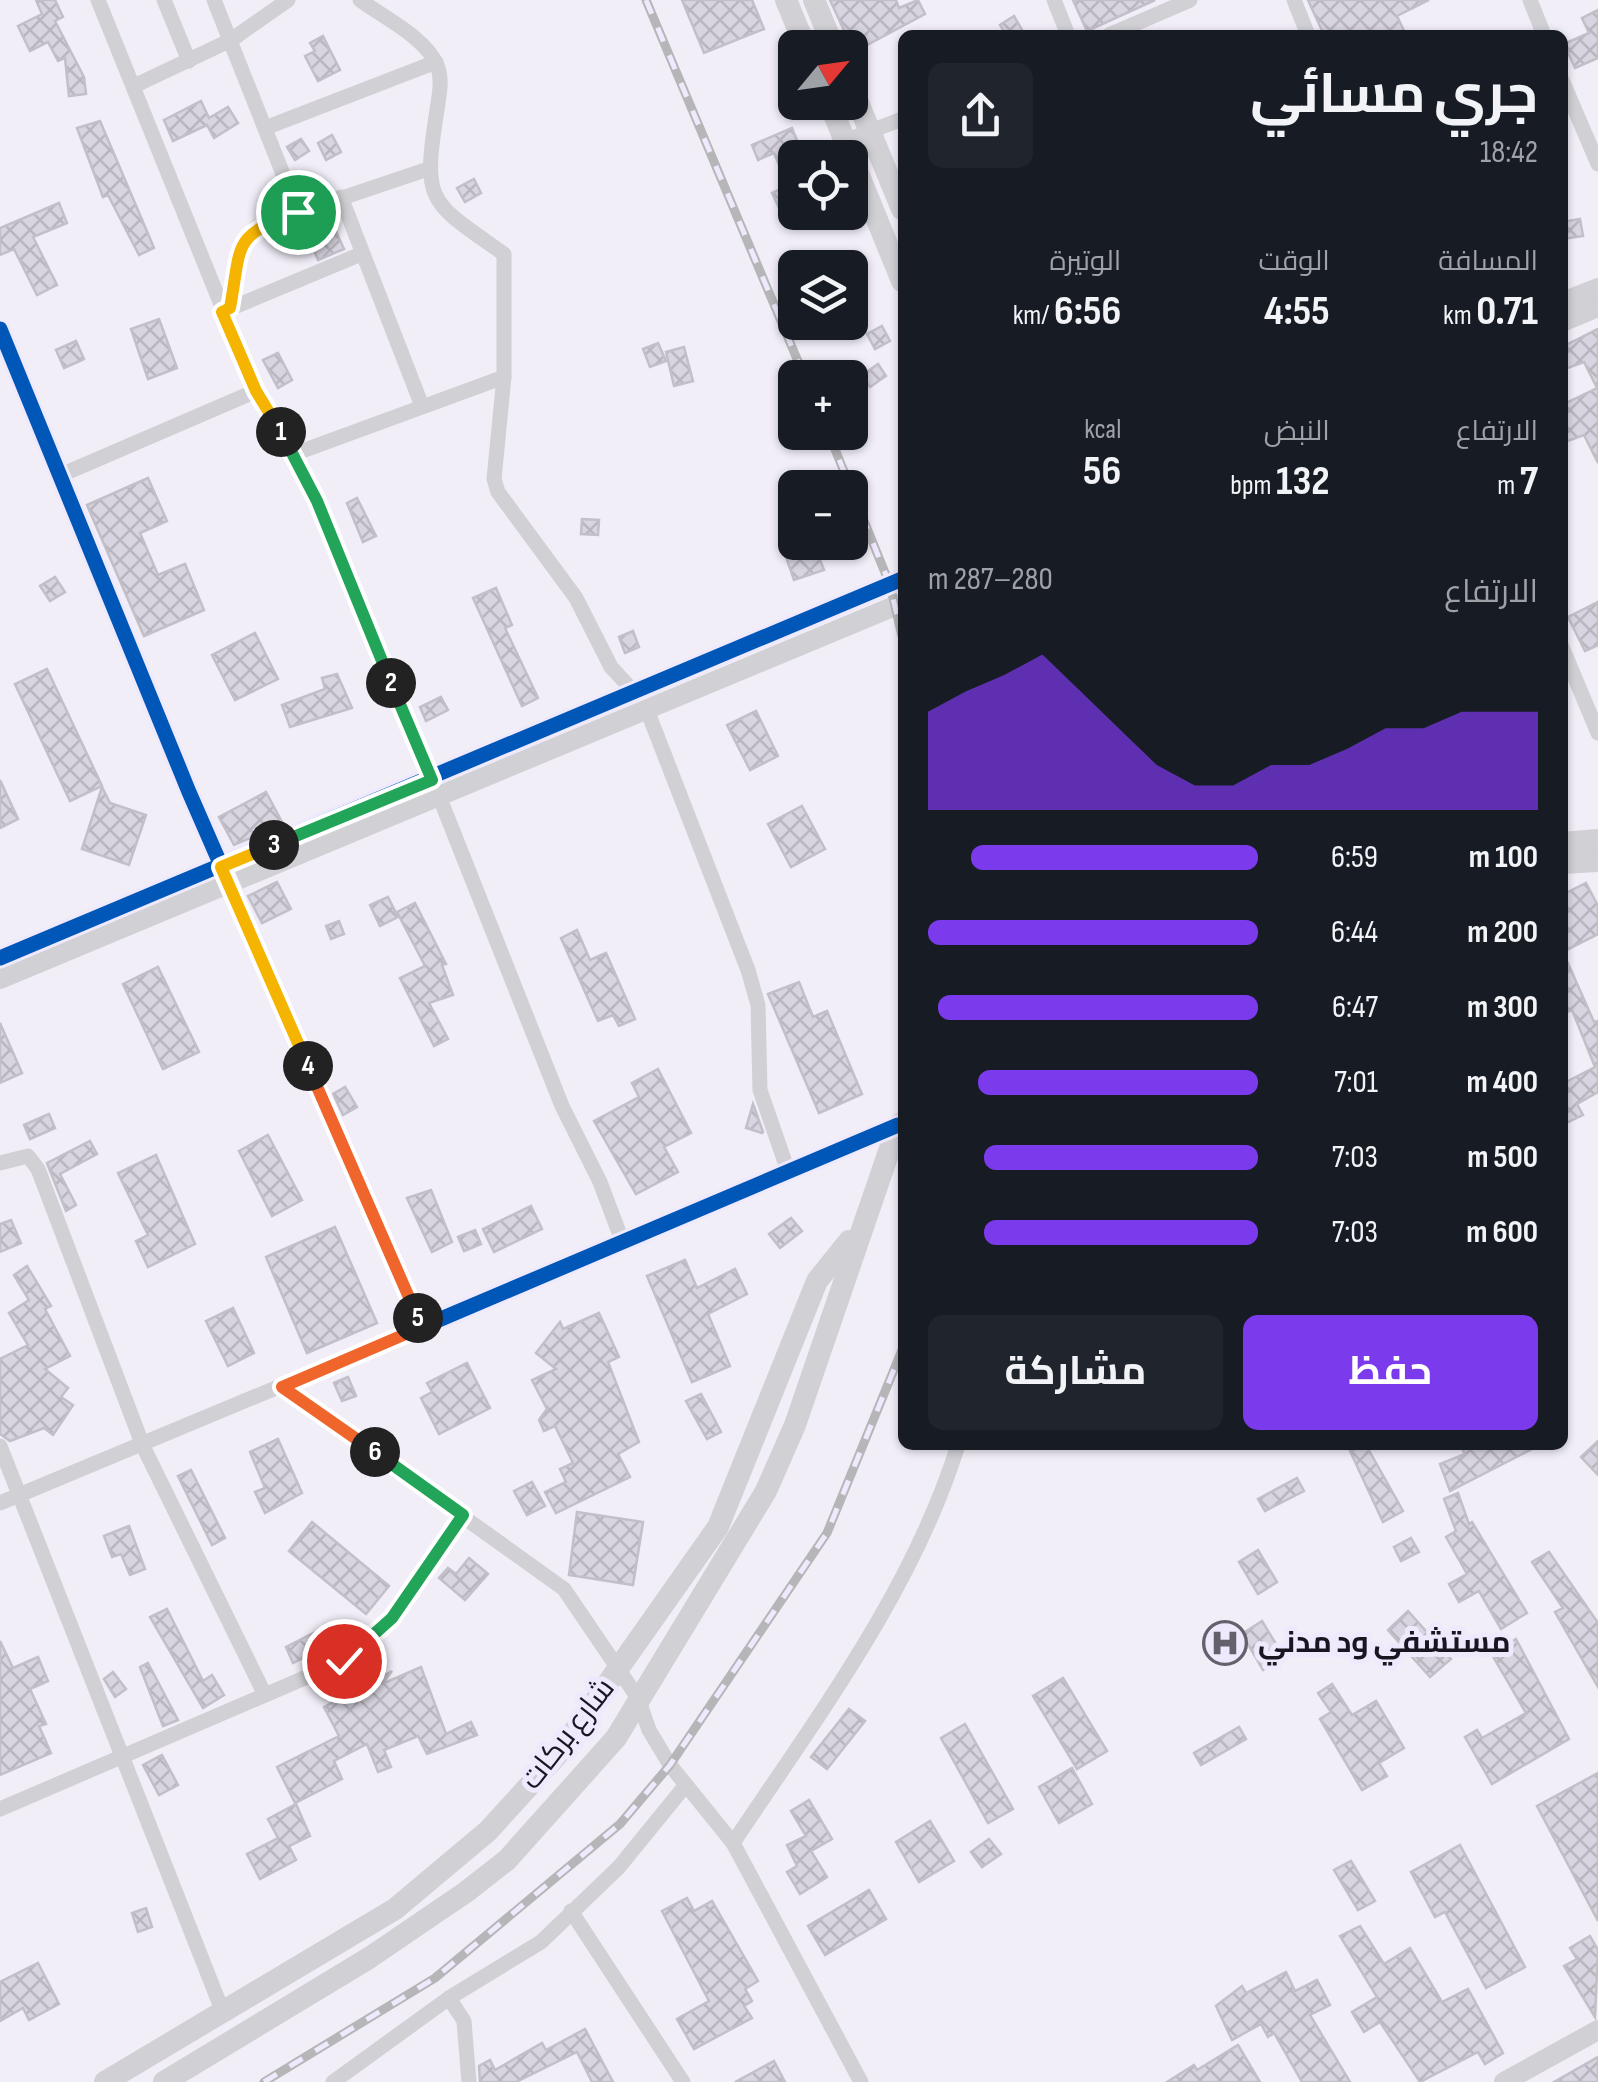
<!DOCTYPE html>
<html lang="ar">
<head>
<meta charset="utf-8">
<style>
	:root { --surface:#171b24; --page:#20242c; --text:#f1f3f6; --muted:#9ea1a6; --accent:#7c3aed }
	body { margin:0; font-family:"Sofia Sans Condensed",Cairo,sans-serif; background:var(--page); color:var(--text); direction:rtl; height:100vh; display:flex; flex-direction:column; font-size:38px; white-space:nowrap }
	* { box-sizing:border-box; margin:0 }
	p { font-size:32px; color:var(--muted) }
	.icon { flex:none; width:55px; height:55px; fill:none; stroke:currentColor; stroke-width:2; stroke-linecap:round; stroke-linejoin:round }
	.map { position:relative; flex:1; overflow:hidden; direction:ltr }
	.panel { position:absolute; left:898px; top:30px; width:670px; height:1420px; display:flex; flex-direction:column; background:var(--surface); border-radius:15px; box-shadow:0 2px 8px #0004; direction:rtl }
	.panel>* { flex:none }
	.needle { width:65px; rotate:61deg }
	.fabs { position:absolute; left:778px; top:30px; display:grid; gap:20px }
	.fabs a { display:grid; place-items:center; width:90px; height:90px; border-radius:15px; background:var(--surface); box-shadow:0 2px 8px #0004; font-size:50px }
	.pin { position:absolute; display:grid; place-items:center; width:85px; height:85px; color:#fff; margin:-42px; border:5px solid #fff; border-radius:50%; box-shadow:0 2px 10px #0007 }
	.km { position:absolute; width:50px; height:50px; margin:-25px; border-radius:50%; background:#222; color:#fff; font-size:28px; line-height:50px; text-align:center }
	.round { display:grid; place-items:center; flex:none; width:105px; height:105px; border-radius:15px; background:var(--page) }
	.head { display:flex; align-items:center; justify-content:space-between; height:170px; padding:0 30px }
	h1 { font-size:55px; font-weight:700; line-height:75px }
	.stats { display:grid; grid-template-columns:repeat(3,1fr); gap:15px; height:170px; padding:10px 30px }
	.stats div { display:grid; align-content:center }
	.stats b { font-size:42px; font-weight:700 }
	.stats small { font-size:28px; font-weight:400 }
	.stats p { font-size:28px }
	.chart { height:280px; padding:20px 30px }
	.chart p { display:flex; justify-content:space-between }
	.chart svg { width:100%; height:180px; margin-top:10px; fill:var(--accent); opacity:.7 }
	.button { display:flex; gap:20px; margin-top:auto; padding:20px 30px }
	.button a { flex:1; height:115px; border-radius:15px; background:var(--accent); color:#fff; font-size:40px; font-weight:700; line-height:115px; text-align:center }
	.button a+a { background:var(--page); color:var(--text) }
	ul { padding:0 30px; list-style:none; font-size:32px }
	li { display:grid; grid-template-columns:160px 120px 1fr; align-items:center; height:75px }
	li i { height:25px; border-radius:12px; background:var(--accent) }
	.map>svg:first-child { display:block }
	.building { fill:url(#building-cross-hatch); stroke:#c2bfc9; stroke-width:2.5 }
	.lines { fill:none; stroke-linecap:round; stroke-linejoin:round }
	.minor { stroke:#d1d0d4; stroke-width:15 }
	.tertiary { stroke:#d1d0d4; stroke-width:20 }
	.secondary { stroke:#d1d0d4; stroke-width:22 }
	.rail-casing { stroke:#b6b6b8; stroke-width:9 }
	.rail { stroke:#efe9fd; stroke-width:5; stroke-dasharray:15; stroke-linecap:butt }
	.cycleway-casing { stroke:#efe9fd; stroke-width:21 }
	.cycleway { stroke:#0057b8; stroke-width:15 }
	.split-1-casing { stroke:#fff; stroke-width:20 }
	.split-2-casing { stroke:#fff; stroke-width:20 }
	.split-3-casing { stroke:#fff; stroke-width:20 }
	.split-4-casing { stroke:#fff; stroke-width:20 }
	.split-5-casing { stroke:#fff; stroke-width:20 }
	.split-6-casing { stroke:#fff; stroke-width:20 }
	.split-7-casing { stroke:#fff; stroke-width:20 }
	.split-1 { stroke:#f5b400; stroke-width:12 }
	.split-2 { stroke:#22a559; stroke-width:12 }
	.split-3 { stroke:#22a559; stroke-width:12 }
	.split-4 { stroke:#f5b400; stroke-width:12 }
	.split-5 { stroke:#f0652b; stroke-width:12 }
	.split-6 { stroke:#f0652b; stroke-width:12 }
	.split-7 { stroke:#22a559; stroke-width:12 }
	.labels { text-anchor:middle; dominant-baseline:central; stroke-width:10; stroke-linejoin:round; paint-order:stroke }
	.poi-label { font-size:30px; font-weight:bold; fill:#191521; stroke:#efe9fd; text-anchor:start }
	.street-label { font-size:30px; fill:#191521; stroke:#efe9fd }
</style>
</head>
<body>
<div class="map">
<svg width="1598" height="2082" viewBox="0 0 1598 2082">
	<defs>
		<pattern id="building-cross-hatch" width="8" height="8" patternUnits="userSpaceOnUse" patternTransform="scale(2.5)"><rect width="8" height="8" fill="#d8d5e0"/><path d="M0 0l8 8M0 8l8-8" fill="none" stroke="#b9b6c0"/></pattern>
	</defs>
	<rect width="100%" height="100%" fill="#f1eef8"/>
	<g class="building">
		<path d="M36,0h19l8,17 -8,4 29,56 2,17 -17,2 -4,-38 -7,3 -10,-19 -18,9 -12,-25 24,-12z"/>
		<path d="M682,0h70l12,29 -60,24z"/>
		<path d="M830,0h66l3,8 19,-8 7,14 -71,38z"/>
		<path d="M1073,0h82l-68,31z"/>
		<path d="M1308,0h121l-32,16 9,19h-82z"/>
		<path d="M1598,10v48l-23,10 -11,-24 25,-11 -7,-15z"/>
		<path d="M1014,16l11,19h-19l-6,-10z"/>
		<path d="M323,36l17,34 -22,11 -13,-25 10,-5 -5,-8z"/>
		<path d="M201,101l8,17 19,-11 10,16 -24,15 -7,-13 -34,16 -9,-21z"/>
		<path d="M100,121l54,127 -15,7 -31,-60 -5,2 -26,-69z"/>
		<path d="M792,128l6,15 -9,4 6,14v42l-16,5 -7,-15 16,-7 -14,-33 -16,7 -6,-15z"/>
		<path d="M332,135l9,17 -15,8 -8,-17z"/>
		<path d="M301,139l8,12 -14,9 -8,-13z"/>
		<path d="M474,179l7,14 -16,9 -8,-14z"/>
		<path d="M59,203l8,20 -34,14 24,48 -20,10 -23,-46 -14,6v-27z"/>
		<path d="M1580,219l3,17 -21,3v-17z"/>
		<path d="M334,227l10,22 -26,11 -9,-22z"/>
		<path d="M159,319l18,49 -29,11 -17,-50z"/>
		<path d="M882,326l8,15 -15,8 -8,-15z"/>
		<path d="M1598,329v134l-14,-28 -19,7 -3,-8v-29l35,-17 -13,-26 -22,8v-23z"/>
		<path d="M76,341l8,18 -20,9 -8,-18z"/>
		<path d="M658,343l8,18 -16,6 -7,-18z"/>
		<path d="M684,347l9,34 -19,5 -8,-34z"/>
		<path d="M278,353l14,27 -14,8 -15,-28z"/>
		<path d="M878,364l8,12 -16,11 -8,-12z"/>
		<path d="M148,478l19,43 -27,12 18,42 27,-11 19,46 -60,26 -57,-131z"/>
		<path d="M357,498l19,38 -13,6 -16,-39z"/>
		<path d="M582,519l17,1 -1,15 -17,-1z"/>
		<path d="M814,544l10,26 -30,10 -9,-26z"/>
		<path d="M55,577l10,15 -15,9 -10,-15z"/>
		<path d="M496,588l16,37 -7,3 33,70 -16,8 -49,-108z"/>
		<path d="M1598,602v43l-13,6 -17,-34z"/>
		<path d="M633,631l6,16 -14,6 -6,-16z"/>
		<path d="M255,633l23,46 -43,21 -23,-45z"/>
		<path d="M47,669l55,117 -32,15 -55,-117z"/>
		<path d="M337,674l15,34 -62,19 -8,-22 43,-16 -3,-11z"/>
		<path d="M441,697l7,13 -22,11 -6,-14z"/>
		<path d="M756,711l22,45 -28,14 -23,-45z"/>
		<path d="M0,780l18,39 -18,9z"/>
		<path d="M102,787l8,16 36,12 -17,50 -47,-16z"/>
		<path d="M266,792l17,32 -49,21 -15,-28z"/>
		<path d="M802,806l23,43 -34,18 -23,-43z"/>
		<path d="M277,882l14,27 -29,14 -14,-27z"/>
		<path d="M1586,883l12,23v28l-35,18 31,70 4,-1v71l-21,12 6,11 -21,10v-49l4,6 29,-15 -23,-57 -10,4v-119z"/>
		<path d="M388,897l10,20 -18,9 -10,-21z"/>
		<path d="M415,903l31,61 -4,1 11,30 -24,8 19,36 -14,7 -34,-68 25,-12 -28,-54z"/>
		<path d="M339,921l5,13 -13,5 -5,-13z"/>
		<path d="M577,930l13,30 16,-7 29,66 -16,7 -6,-11 -15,6 -37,-83z"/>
		<path d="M158,967l41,85 -36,17 -40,-85z"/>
		<path d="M799,982l14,35 14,-6 35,83 -43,19 -51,-119z"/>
		<path d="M0,1023l22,50 -22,10z"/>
		<path d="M658,1069l33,64 -27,14 14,25 -42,22 -42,-73 45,-24 -7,-14z"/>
		<path d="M345,1087l12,20 -14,8 -10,-21z"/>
		<path d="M753,1104l10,28 -1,1 -16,-5z"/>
		<path d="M49,1114l6,14 -25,11 -6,-14z"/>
		<path d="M268,1135l34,65 -30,16 -33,-65z"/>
		<path d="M90,1141l7,13 -37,20 16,31 -10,6 -19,-48z"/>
		<path d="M156,1155l39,89 -47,23 -12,-26 12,-6 -30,-62z"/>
		<path d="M431,1190l21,52 -20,10 -25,-54z"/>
		<path d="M531,1206l11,23 -48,23 -11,-23z"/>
		<path d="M791,1218l11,13 -22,17 -11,-14z"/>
		<path d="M11,1220l10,23 -21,9v-28z"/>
		<path d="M335,1227l42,96 -70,30 -41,-96z"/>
		<path d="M475,1230l6,14 -17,7 -6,-14z"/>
		<path d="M685,1260l12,28 38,-19 12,25 -39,20 22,52 -38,16 -45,-106z"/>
		<path d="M27,1266l24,40 -6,3 25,47 -25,13 23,19 -7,9 12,8 -20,30 -9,-7 -34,13 -10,-7v-75l28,-14 -19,-32 20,-13 -15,-25z"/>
		<path d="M233,1308l21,45 -26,13 -22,-45z"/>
		<path d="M599,1313l20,44 -11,5 31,80 -21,12 12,23 -74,36 -11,-21 21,-10 -6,-13 13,-6 -18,-37 -11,5 -5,-11 8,-11 -15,-29 24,-11 -20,-16 24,-31 3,7z"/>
		<path d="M467,1363l23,45 -51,26 -18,-36 11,-6 -5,-9z"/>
		<path d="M348,1377l8,19 -14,5 -8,-18z"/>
		<path d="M701,1394l20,38 -14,7 -21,-38z"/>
		<path d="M278,1439l24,54 -37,20 -10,-21 10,-4 -15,-36z"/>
		<path d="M1598,1441v34l-17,-18z"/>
		<path d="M1366,1445l37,66 -20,11 -33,-71z"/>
		<path d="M1460,1445h80l-90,46 -10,-27 25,-10z"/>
		<path d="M191,1470l34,68 -13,7 -34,-69z"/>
		<path d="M1297,1478l7,13 -39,20 -7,-12z"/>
		<path d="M532,1482l13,24 -18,9 -13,-24z"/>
		<path d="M1458,1493l11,31 3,-2 55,91 -26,16 -22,-38 -20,11 -10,-18 18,-10 -21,-37 10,-6 -12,-32z"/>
		<path d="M577,1512l66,10 -10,63 -64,-10z"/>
		<path d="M312,1522l77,64 -23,28 -77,-63z"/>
		<path d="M129,1526l16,43 -15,6 -9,-21 -9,3 -8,-21z"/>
		<path d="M1411,1538l8,14 -18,9 -7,-14z"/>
		<path d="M1258,1550l19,32 -19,12 -19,-32z"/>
		<path d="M1549,1552l49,71v64l-43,-75 8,-4 -31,-46z"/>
		<path d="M469,1558l19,16 -23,26 -26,-22 9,-10 8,6z"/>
		<path d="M167,1609l36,72 9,-6 12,20 -21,13 -53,-91z"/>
		<path d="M1408,1611l43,48 -21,18 -42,-47z"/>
		<path d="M1262,1621l22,36 -21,13 -21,-36z"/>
		<path d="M331,1624l7,16 -45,23 -7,-16z"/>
		<path d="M1516,1639l53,100 -77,45 -27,-47 12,-7 5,8 44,-25 -35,-60z"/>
		<path d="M0,1641l13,27 25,-11 10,24 -18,8 16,35 -7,2 12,27 -51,22z"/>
		<path d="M148,1663l30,57 -15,6 -23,-59z"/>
		<path d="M421,1667l25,67 25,-12 6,13 -50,19 -9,-18 -34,14 7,17 -13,5 -11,-28 -33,17 8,18 -47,24 -18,-36 62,-31 -15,-29 68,-36 -10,13z"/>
		<path d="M113,1672l13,17 -11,8 -11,-18z"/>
		<path d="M1063,1678l44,73 -30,18 -44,-73z"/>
		<path d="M1332,1684l20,31 24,-14 28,47 -25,15 8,13 -25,14 -42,-71 11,-7 -13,-19z"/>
		<path d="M849,1709l16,12 -38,48 -16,-12z"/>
		<path d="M965,1724l48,85 -25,14 -47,-85z"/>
		<path d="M1239,1727l7,12 -45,26 -7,-12z"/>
		<path d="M162,1755l16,30 -19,10 -16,-30z"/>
		<path d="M1072,1768l20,36 -33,19 -20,-36z"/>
		<path d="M1598,1773v148l-61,-115z"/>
		<path d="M809,1800l23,39 -21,12 16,26 -27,17 -13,-22 10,-6 -10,-21 19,-9 -15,-25z"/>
		<path d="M296,1804l14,32 -21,10 7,14 -36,19 -13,-25 31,-16 -10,-19z"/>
		<path d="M930,1821l24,40 -35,21 -23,-40z"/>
		<path d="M989,1839l12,15 -19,13 -11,-15z"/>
		<path d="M1460,1845l65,122 -39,21 -41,-76 -10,5 -24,-45z"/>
		<path d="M1351,1861l24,40 -17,9 -24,-40z"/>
		<path d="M869,1890l17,29 -61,36 -17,-29z"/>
		<path d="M687,1898l7,13 18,-10 46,80 -13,8 7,12 -8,5 8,12 -58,31 -17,-30 32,-18 -47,-90z"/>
		<path d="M146,1908l6,19 -14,5 -6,-19z"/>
		<path d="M1360,1926l24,38 26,-16 32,54 26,-13 35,64 -18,11 -7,-12 -58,30 -40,-60 -16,10 -12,-20 25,-15 -37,-61z"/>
		<path d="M1590,1936l8,14 -3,67 -31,-51 13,-7 -7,-11z"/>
		<path d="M38,1963l21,41 -30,16 -6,-12 -23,13v-39z"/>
		<path d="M1286,1972l9,19 22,-11 13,25 -20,10 40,67h-48l-28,-49 -6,4 -7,-13 -29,16 -16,-34 26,-20 4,7z"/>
		<path d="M585,2029l28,53h-21l-15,-30 -61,30h-36l-1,-16 11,-6 5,10 47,-27 4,7z"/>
		<path d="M1238,2045l22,37h-93l27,-17 3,5z"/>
		<path d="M1598,2057v25h-44z"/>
		<path d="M774,2061l11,21h-50z"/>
	</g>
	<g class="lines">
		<g class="minor">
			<path d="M98,0l158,391 61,110 114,279"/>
			<path d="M164,0l25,61"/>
			<path d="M214,0l84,212"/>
			<path d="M360,0c23,17 65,37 77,65 6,15 2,30 0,45 -15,94 -8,91 67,144v123l-10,102 4,13 78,106 35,69 24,26"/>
			<path d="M1054,0l14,35"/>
			<path d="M1294,0l14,35"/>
			<path d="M1530,0l14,35"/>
			<path d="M1109,35l81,-35"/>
			<path d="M1562,80l36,84"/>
			<path d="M134,86l97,-46 57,-40"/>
			<path d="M265,128l171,-66"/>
			<path d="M845,141l57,-22"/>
			<path d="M341,197l81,209"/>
			<path d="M229,308l13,-64 14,-17 172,-58"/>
			<path d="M222,312l139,-58"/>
			<path d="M0,329l189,463 233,535 476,-202"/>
			<path d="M294,454l210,-77"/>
			<path d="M61,475l195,-84"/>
			<path d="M1562,647l36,86"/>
			<path d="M647,710l101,260 10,35 2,85 28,81"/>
			<path d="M439,796l123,310 38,76 23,61"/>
			<path d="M0,1163l28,-7 10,13 105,277 122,249"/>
			<path d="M282,1387l282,202 74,109 11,32 21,35 63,78 128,239"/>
			<path d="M0,1446l224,569"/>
			<path d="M0,1503l422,-176"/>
			<path d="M0,1809l344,-148c52,-37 83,-94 119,-146"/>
			<path d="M733,1843c84,-126 180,-253 225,-398"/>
			<path d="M571,1911l112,171"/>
			<path d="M449,1998l15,23 5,61"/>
			<path d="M333,2082l116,-84 92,-56 78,-75 66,-81"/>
		</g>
		<g class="tertiary">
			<path d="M1562,302l36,-14"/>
			<path d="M1562,322l36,-15"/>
			<path d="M0,958l902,-379"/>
			<path d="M0,979l902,-376"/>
			<path d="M1504,2082l94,-52"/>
		</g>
		<g class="secondary">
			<path d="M786,0l20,48"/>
			<path d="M814,0l20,48"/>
			<path d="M850,83l52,126"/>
			<path d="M829,102l73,179"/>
			<path d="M1562,843l36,-3"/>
			<path d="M1562,863l36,-2"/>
			<path d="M105,2082l290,-173 93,-78 70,-77 160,-227 99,-246 32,-40"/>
			<path d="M164,2082l205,-124 97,-66 41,-32 109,-122 150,-247 29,-66 103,-300 4,-2"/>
		</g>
		<g class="rail-casing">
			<g id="rail">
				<path d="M646,0l159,378"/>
				<path d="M828,432l62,153 12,51"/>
				<path d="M264,2082l171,-104 185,-154 50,-59 157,-232 75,-183"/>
			</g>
		</g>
		<use href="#rail" class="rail"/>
		<g class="cycleway-casing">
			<g id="cycleway">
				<path d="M0,329l189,463 233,535 476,-202"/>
				<path d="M0,958l902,-379"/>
			</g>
		</g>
		<use href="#cycleway" class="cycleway"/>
	</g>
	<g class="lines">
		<g class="split-1-casing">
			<path id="split-1" d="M281,432l-25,-41 -34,-79 8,-4c12,-65 1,-72 68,-96"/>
		</g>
		<g class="split-2-casing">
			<path id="split-2" d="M281,432l36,69 74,182"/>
		</g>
		<g class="split-3-casing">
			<path id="split-3" d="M274,845l158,-65 -41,-97"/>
		</g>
		<g class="split-4-casing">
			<path id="split-4" d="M274,845l-53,22 87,199"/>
		</g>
		<g class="split-5-casing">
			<path id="split-5" d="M308,1066l110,252"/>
		</g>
		<g class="split-6-casing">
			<path id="split-6" d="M375,1452l-93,-65 140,-60 -4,-9"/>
		</g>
		<g class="split-7-casing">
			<path id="split-7" d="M344,1661l48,-43 71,-103 -88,-63"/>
		</g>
		<use href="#split-1" class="split-1"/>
		<use href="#split-2" class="split-2"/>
		<use href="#split-3" class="split-3"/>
		<use href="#split-4" class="split-4"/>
		<use href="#split-5" class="split-5"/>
		<use href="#split-6" class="split-6"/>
		<use href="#split-7" class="split-7"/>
	</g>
	<defs>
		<g id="hospital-ring" transform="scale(2.25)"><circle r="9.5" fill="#efe9fd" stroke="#65616c" stroke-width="1.5"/><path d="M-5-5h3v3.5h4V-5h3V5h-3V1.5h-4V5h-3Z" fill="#65616c"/></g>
	</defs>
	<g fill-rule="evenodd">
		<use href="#hospital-ring" x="1225" y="1643"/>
	</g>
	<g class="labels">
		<g class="poi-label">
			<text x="1258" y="1643">مستشفي ود مدني</text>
		</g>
		<g class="street-label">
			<text transform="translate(568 1734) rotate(-52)">شارع بركات</text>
		</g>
	</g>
</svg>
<div class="fabs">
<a><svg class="needle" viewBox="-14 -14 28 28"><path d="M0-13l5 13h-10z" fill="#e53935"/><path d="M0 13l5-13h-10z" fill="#9ea1a6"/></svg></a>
<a><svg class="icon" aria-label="locate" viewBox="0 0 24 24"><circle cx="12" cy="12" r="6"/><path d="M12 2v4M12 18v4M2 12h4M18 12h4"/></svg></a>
<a><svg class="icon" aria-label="layers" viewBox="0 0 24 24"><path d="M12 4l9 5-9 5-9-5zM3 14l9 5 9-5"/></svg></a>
<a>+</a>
<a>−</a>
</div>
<div class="pin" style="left:298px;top:212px;background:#1e9e55"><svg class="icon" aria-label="arrive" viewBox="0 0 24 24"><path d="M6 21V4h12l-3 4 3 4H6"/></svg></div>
<div class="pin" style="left:344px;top:1661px;background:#d93025"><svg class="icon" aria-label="check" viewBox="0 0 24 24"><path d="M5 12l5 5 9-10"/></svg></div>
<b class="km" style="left:281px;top:432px">1</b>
<b class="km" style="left:391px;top:683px">2</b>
<b class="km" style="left:274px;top:845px">3</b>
<b class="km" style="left:308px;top:1066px">4</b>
<b class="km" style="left:418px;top:1318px">5</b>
<b class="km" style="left:375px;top:1452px">6</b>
<section class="panel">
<div class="head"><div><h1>جري مسائي</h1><p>18:42</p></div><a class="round"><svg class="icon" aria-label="share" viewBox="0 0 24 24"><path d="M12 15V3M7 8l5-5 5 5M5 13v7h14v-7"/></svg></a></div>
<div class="stats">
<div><p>المسافة</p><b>0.71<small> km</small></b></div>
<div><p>الوقت</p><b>4:55</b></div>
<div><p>الوتيرة</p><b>6:56<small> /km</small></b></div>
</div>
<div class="stats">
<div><p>الارتفاع</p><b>7<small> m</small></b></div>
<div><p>النبض</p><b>132<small> bpm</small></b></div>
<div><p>kcal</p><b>56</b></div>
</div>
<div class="chart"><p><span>الارتفاع</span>280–287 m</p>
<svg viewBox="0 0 160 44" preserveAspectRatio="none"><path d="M0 44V20L10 15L20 11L30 6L40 15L50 24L60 33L70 38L80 38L90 33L100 33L110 29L120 24L130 24L140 20L150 20L160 20V44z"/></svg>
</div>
<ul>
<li><b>100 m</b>6:59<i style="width:87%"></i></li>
<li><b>200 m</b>6:44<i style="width:100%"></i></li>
<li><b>300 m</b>6:47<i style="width:97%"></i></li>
<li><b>400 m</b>7:01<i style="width:85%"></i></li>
<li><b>500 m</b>7:03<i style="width:83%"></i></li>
<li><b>600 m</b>7:03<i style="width:83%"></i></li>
</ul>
<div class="button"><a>حفظ</a><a>مشاركة</a></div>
</section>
</div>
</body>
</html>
